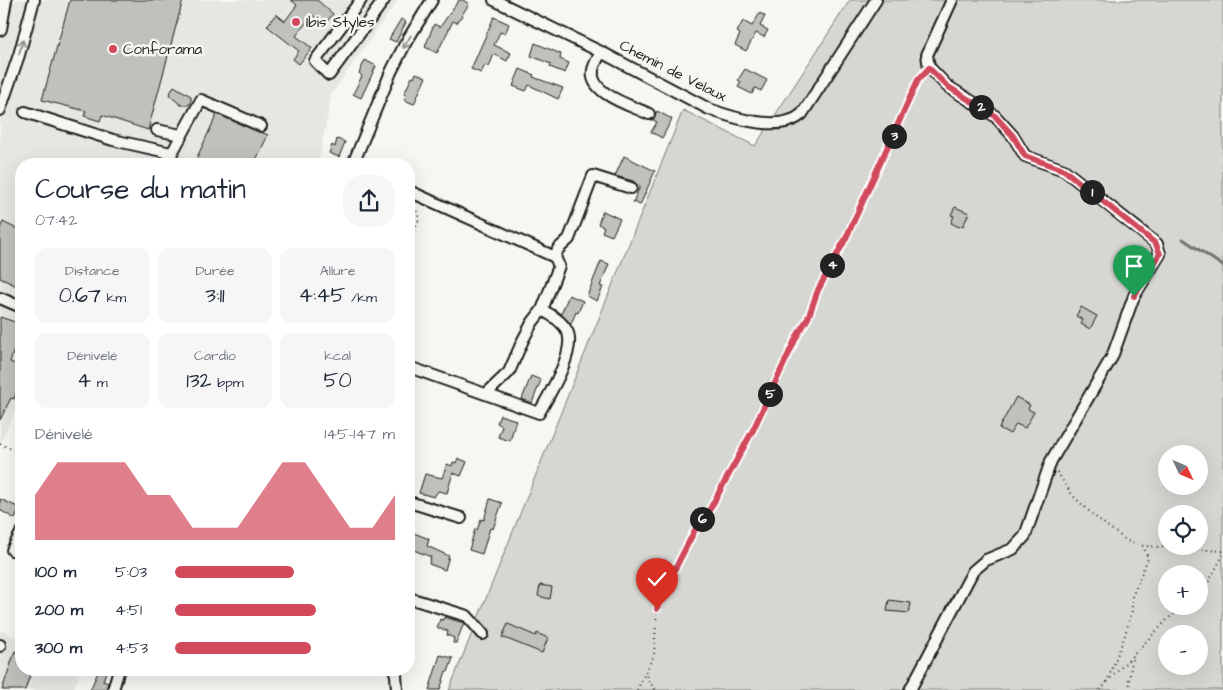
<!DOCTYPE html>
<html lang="fr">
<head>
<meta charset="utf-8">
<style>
	:root { --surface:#fff; --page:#f6f6f7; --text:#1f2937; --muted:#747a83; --accent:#d1495b }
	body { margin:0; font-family:"Architects Daughter",sans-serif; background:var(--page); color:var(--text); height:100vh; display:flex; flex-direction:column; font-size:19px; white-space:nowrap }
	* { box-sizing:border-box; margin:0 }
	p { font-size:16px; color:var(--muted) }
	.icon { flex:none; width:28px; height:28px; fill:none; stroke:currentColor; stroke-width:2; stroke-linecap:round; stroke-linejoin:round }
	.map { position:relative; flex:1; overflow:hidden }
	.panel { position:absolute; left:15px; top:158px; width:400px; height:518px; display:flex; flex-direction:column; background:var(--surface); border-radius:20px; box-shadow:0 5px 20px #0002 }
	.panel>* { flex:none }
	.needle { width:32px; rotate:134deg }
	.buttons { position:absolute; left:1158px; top:445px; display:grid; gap:10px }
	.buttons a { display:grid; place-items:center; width:50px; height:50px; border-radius:50%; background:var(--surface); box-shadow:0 5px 20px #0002; font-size:25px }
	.pin { position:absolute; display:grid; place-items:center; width:42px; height:42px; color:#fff; margin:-51px -21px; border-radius:50% 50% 50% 0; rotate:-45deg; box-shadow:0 0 5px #0007 }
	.pin .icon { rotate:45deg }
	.km { position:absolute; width:25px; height:25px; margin:-12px; border-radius:50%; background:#222; color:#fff; font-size:14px; line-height:25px; text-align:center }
	.round { display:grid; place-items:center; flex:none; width:52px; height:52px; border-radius:20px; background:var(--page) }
	.headline { display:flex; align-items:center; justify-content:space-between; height:85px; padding:0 20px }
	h1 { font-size:28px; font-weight:600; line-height:38px }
	.figures { display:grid; grid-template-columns:repeat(3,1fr); gap:8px; height:85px; padding:5px 20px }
	.figures div { display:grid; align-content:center; border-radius:12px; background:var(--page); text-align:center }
	.figures b { font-size:21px; font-weight:600 }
	.figures small { font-size:14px; font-weight:400 }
	.figures p { font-size:14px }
	.chart { height:140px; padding:10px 20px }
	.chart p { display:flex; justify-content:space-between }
	.chart svg { width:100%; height:90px; margin-top:5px; fill:var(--accent); opacity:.7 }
	ul { padding:0 20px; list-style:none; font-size:16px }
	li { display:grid; grid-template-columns:80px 60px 1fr; align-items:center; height:38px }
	li i { height:12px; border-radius:6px; background:var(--accent) }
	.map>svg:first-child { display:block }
	.built { fill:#e6e6e2 }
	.green { fill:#d6d6d2; stroke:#797977; fill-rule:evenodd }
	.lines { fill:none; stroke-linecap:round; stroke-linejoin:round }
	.stream { stroke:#727271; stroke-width:3 }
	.building { fill:#c0c0bd; stroke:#1c1c1c }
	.minor-casing { stroke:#1c1c1c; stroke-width:14 }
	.major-casing { stroke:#1c1c1c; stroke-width:16 }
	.path { stroke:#1c1c1c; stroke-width:2; stroke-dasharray:1 4; stroke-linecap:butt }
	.minor { stroke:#f6f6f2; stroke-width:10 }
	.major { stroke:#f6f6f2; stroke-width:12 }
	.oneway { stroke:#949492 }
	.route-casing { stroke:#fff; stroke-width:10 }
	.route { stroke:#d1495b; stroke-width:6 }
	.poi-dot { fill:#d1495b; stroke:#f6f6f2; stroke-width:2 }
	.labels { text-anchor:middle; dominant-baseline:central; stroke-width:5; stroke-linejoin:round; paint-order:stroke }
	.poi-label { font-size:15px; fill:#1c1c1c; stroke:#f6f6f2; text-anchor:start }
	.street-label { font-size:15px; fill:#1c1c1c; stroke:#f6f6f2 }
</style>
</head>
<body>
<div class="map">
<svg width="1223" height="690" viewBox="0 0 1223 690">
	<rect width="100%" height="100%" fill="#f6f6f2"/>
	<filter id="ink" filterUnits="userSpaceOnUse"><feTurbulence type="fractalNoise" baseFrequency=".02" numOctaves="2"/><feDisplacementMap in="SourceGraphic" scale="10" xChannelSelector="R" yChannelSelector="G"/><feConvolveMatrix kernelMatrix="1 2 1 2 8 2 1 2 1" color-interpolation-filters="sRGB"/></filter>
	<g filter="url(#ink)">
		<g class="built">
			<path d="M0,0h398l-66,93 -14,71h-297v233l-21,47z"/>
			<path d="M0,630l21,10v29h47l11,7 -6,14h-73z"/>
		</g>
		<path class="green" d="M850,0h373v690h-774l234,-580 72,36zM1166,454h33v32h-33zM1166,514h33v32h-33zM1166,574h33v32h-33zM1166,634h33v32h-33z"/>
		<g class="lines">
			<path class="stream" d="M1183,239l40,27"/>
		</g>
		<g class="building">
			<path d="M70,0h113l-35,130 -46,-15 -2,6 -16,-5 2,-5 -44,-11z"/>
			<path d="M291,0h26l16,14 -8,10 -13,-9 -16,21 16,12 -13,16 -6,-5 6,-8 -32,-25 9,-12 9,7 12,-16z"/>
			<path d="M459,0h4l6,4 -12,19 -4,-2 -16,32 -12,-6 9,-23 6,3z"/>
			<path d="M760,13l5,3 -5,10 8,4 -4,7 -8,-4 -10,18 -11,-6 5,-11 -3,-2 6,-11 9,5z"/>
			<path d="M494,17l15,7 -4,10 -5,-2 -6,13 17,8 -4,8 -13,-7 -5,13 -4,-2 -4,8 -10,-4z"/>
			<path d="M401,19l5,3 -10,20 -7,-3z"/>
			<path d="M535,43l26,11 -1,5 9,4 -4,10 -15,-6 1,-3 -20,-8z"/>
			<path d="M365,60l11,6 -15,32 -8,-4 9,-18 -3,-3z"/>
			<path d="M520,69l14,6 -1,2 30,11 -5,11 -29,-14 -3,6 -13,-5z"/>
			<path d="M745,69l22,11 -6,11 -6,-3 -3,6 -14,-7 3,-5 -3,-2z"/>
			<path d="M416,73l10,4 -12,27 -10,-4 2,-4 -2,-2 8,-17 2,1z"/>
			<path d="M174,86l17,10v6l-2,3h-8l-12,-10z"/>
			<path d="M657,111l15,8 -10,19 -11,-6 6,-10 -4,-2z"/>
			<path d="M217,114l51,21 -14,29h-60z"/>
			<path d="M337,139l8,3 -6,15 -10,-4 3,-8 3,2z"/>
			<path d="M624,156l31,15 -15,34 -7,-3 7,-15 -7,-6 -18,-5z"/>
			<path d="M955,207l14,6 -6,13 -2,-1 -2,2 -8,-4 3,-7 -3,-1z"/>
			<path d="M603,211l17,8 -8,17 -10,-4 2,-5 -6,-3z"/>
			<path d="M3,222l18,9v57l-21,-10v-50z"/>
			<path d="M601,261l8,3 -9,22 3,1 -6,14 -10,-5z"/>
			<path d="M569,295l14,6 -5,12 -2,-1 -5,12 -10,-10z"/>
			<path d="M1081,307l16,9 -7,13 -9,-5 2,-4 -7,-4z"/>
			<path d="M0,317l21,7v5l-11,33 11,4v9l-7,24 -3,-1 -11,22z"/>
			<path d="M531,376l10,4 -9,23 -10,-4z"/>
			<path d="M1016,397l14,8 -2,4 6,3 -9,16 -9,-4 -6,10 -11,-6z"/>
			<path d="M500,415l16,5 -6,21 -12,-4 4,-11 -5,-3z"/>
			<path d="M458,458l9,4 -6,14 -8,-3 -6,20 -9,-2 -4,6 -15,-4 6,-19 17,4 5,-14 5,2 1,-4 3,1z"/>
			<path d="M0,499l20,9 -5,11 -15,-9z"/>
			<path d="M490,499l12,4 -9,26 -3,-1 -8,26 -13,-4 6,-21 2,1 4,-11 3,1z"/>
			<path d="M414,533l15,6 -2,7 22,10 -4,14 -16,-6 2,-7 -22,-9v-12l3,1z"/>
			<path d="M540,585l12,2 -2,12 -12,-3z"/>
			<path d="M889,600l22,3 -2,10 -22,-2z"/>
			<path d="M444,617l20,6 -8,20h-3l1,-5 -7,-3 1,-4 -11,-3 3,-9 3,1z"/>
			<path d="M508,624l28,12 1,-3 11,5 -6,15 -40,-16z"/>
			<path d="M15,651l6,2v16h11l-7,21h-23z"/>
			<path d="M440,655l13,3 -5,14 -2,-1 -6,19h-11z"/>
			<path d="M99,670l7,2 -3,9 5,2 -2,7h-16z"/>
		</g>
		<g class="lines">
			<g class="minor-casing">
				<g id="minor">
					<path d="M361,0l-46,61 14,14 55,-75"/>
					<path d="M494,0l107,52 108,57c24,9 72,24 93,5l74,-114"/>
					<path d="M601,52c-2,5 -7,12 -8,18 -5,24 40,36 56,44"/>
					<path d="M0,110l19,-55 15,-55"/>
					<path d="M25,112l88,28 58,13"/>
					<path d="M157,130l24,5"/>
					<path d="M166,164l35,-64 60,26"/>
					<path d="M353,164l38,-92 14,-28 27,-44"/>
					<path d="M409,191l146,66"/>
					<path d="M0,298l21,9"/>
					<path d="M542,310l17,-44 -4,-9 3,-8 11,-10 24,-63 38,12"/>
					<path d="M409,367l130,46c10,-18 36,-60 29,-80 -4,-10 -16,-18 -26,-23l-10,13 -9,17 -14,32 -23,22"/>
					<path d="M409,502l52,16"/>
					<path d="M12,550l9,-17"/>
					<path d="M409,598l58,18 16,18"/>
					<path d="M0,645v1"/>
					<path d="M394,669l2,6 1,15"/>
					<path d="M113,690l6,-21"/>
					<path d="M910,690l63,-119 13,-11 27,-11 12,-13 26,-75 61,-104 22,-61 26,-42 -3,-10 -93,-74 -39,-14 -12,-20 -18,-20 -48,-30 -18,-19 -2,-12 25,-55"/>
				</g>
			</g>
			<g class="major-casing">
				<path id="major" d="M0,29l5,-29"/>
			</g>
			<g class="path">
				<path d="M409,205l7,4 3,10 -10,23"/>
				<path d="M0,444l21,9"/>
				<path d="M1057,472l16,24 21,20 33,25 16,5 80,5"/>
				<path d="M1199,593l7,-6 17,-32"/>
				<path d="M646,671l3,11 7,8"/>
				<path d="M1107,682l60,-62 16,-14"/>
				<path d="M637,690l17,-35 3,-46 6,-22 13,-20 21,-41 13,-17 43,-79 44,-94 11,-18 10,-28 27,-52 74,-157 4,-5"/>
				<path d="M1100,690l6,-6 18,-46 8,-27v-14l16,-39 -5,-12"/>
				<path d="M1130,690l-1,-10 4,-25"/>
			</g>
			<use href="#minor" class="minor"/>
			<use href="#major" class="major"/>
		</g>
		<defs><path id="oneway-shaft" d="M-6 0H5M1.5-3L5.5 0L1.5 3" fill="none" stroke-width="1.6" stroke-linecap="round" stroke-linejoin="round" transform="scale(1.25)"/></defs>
		<g class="oneway">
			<use href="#oneway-shaft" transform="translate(407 42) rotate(121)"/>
			<use href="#oneway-shaft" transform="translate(21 47) rotate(-74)"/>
		</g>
	</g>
	<g class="lines" filter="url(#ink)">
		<g class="route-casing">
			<path id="route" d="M657,609l6,-22 13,-20 21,-41 13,-17 43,-79 44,-94 11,-18 10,-28 28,-52 72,-158 11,-12 18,18 48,30 18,20 12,20 39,14 92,74 4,10 -26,42"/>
		</g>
		<use href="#route" class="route"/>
	</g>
	<g class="poi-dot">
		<circle cx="296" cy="22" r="5"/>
		<circle cx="113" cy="49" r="5"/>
	</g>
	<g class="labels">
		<g class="poi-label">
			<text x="306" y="22">Ibis Styles</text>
			<text x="123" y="49">Conforama</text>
		</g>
		<g class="street-label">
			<text transform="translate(673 71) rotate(27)">Chemin de Velaux</text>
		</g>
	</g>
</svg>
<div class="buttons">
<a><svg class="needle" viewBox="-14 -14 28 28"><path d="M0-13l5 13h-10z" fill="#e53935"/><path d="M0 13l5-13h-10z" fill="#747a83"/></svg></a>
<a><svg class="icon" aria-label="locate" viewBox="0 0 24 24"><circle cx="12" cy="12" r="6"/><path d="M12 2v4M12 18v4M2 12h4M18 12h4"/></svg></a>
<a>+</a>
<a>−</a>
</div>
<div class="pin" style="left:1134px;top:296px;background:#1e9e55"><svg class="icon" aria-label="arrive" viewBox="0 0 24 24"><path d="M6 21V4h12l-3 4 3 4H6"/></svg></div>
<div class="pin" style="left:657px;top:609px;background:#d93025"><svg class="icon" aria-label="check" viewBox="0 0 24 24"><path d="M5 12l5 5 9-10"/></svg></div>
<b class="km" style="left:1092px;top:192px">1</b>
<b class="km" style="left:981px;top:107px">2</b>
<b class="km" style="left:894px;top:136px">3</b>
<b class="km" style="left:832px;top:265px">4</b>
<b class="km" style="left:770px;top:394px">5</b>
<b class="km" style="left:702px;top:519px">6</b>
<section class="panel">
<div class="headline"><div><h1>Course du matin</h1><p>07:42</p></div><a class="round"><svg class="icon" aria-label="share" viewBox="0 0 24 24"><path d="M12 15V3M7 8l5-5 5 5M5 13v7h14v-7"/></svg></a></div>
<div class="figures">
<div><p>Distance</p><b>0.67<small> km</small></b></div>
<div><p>Durée</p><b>3:11</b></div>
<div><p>Allure</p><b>4:45<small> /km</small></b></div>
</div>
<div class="figures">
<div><p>Dénivelé</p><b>4<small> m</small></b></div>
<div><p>Cardio</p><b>132<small> bpm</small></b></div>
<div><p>kcal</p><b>50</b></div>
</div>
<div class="chart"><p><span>Dénivelé</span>145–147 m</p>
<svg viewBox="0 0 160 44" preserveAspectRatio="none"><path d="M0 44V22L10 6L20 6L30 6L40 6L50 22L60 22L70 38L80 38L90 38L100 22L110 6L120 6L130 22L140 38L150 38L160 22V44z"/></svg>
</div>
<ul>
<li><b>100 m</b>5:03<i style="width:54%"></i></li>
<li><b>200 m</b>4:51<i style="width:64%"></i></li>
<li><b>300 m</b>4:53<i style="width:62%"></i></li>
</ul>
</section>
</div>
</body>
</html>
